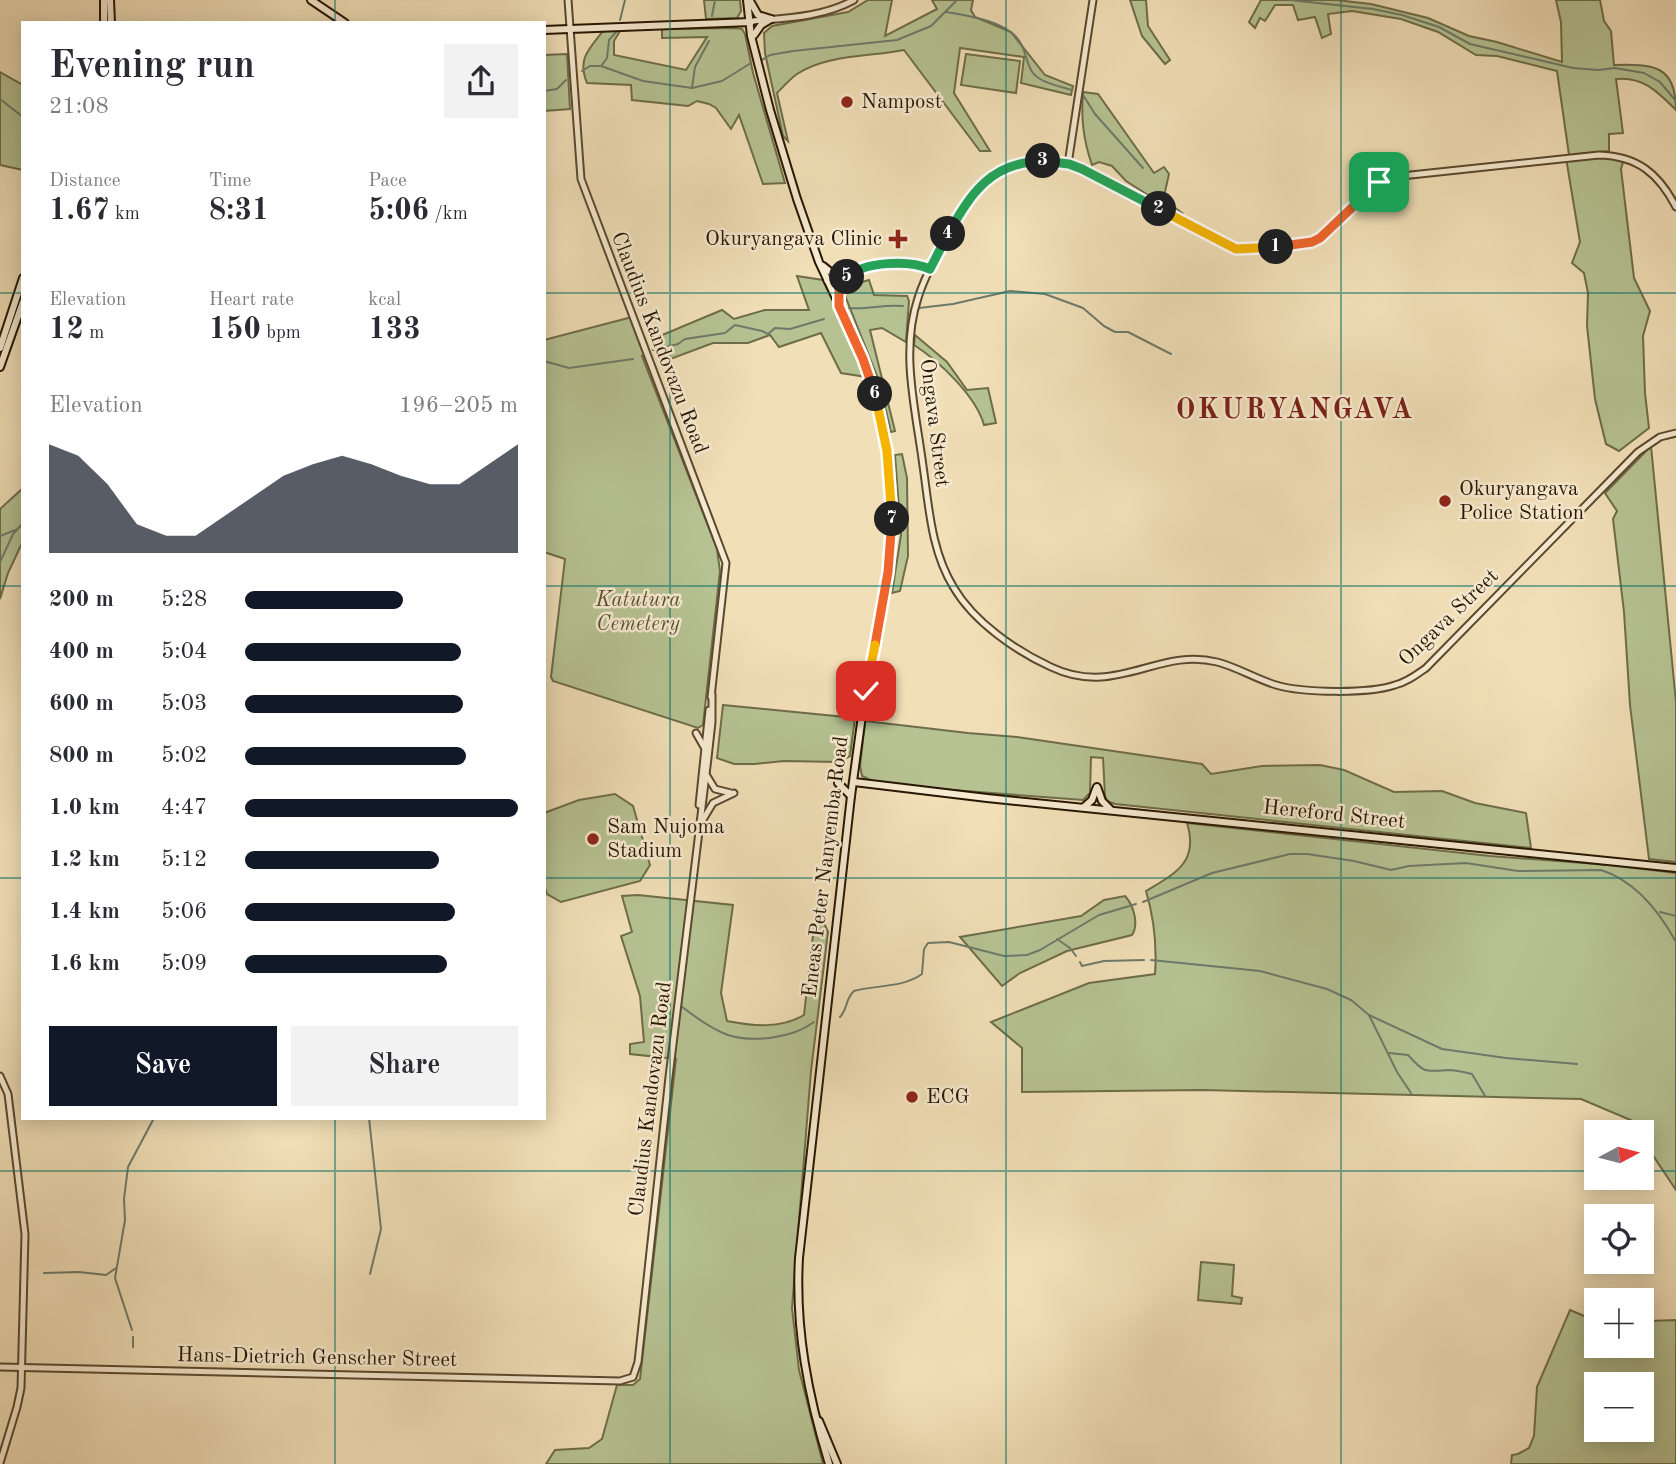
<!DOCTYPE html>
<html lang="en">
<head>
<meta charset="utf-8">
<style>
	:root { --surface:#fff; --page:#f2f2f3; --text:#2b2b33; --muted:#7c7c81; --accent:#111827 }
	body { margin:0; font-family:"Old Standard TT",serif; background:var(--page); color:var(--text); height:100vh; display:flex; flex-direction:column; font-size:26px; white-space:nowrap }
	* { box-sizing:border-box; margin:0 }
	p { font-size:23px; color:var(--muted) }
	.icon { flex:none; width:38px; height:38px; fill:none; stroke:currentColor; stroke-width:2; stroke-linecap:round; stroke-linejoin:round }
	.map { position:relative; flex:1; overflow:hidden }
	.side { position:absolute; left:21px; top:21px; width:525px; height:1099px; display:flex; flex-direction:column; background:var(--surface); border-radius:0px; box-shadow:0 4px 18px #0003 }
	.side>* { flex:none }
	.needle { width:46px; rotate:83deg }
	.tools { position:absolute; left:1584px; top:1120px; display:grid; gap:14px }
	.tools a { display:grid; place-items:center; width:70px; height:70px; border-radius:0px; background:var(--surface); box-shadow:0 4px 18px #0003; font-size:35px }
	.pin { position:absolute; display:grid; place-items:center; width:60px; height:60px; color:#fff; margin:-30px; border-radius:14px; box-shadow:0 4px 10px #0006 }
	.km { position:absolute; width:35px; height:35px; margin:-18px; border-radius:50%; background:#222; color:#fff; font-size:19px; line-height:35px; text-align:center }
	.round { display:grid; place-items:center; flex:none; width:74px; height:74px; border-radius:0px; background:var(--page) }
	.head { display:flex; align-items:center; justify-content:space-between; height:119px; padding:0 28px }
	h1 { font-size:38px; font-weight:700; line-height:52px }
	.stats { display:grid; grid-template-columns:repeat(3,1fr); gap:10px; height:119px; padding:7px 28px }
	.stats div { display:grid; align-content:center }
	.stats b { font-size:30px; font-weight:700 }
	.stats small { font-size:19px; font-weight:400 }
	.stats p { font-size:19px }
	.chart { height:196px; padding:14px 28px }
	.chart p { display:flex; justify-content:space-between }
	.chart svg { width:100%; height:126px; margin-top:7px; fill:var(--accent); opacity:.7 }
	.action { display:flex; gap:14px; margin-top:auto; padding:14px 28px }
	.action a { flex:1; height:80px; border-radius:0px; background:var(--accent); color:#fff; font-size:28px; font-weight:700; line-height:80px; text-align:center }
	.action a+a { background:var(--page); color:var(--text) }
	ul { padding:0 28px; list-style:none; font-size:23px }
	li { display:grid; grid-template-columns:112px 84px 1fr; align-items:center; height:52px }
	li i { height:18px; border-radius:9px; background:var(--accent) }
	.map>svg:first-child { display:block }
	.green { fill:#b6c292; stroke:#6e6c49; stroke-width:2; fill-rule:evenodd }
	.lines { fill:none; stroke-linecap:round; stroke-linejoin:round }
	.stream { stroke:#6d7a6a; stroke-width:2 }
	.tertiary-casing { stroke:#5a482e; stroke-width:9 }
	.secondary-casing { stroke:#271600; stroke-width:10 }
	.tertiary { stroke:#f6ead0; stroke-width:5 }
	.secondary { stroke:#f6ead0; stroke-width:6 }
	.split-1-casing { stroke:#fff; stroke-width:14 }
	.split-2-casing { stroke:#fff; stroke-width:14 }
	.split-3-casing { stroke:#fff; stroke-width:14 }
	.split-4-casing { stroke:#fff; stroke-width:14 }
	.split-5-casing { stroke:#fff; stroke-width:14 }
	.split-6-casing { stroke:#fff; stroke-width:14 }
	.split-7-casing { stroke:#fff; stroke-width:14 }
	.split-8-casing { stroke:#fff; stroke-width:14 }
	.split-9-casing { stroke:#fff; stroke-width:14 }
	.split-1 { stroke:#f0652b; stroke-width:9 }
	.split-2 { stroke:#f5b400; stroke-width:9 }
	.split-3 { stroke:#22a559; stroke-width:9 }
	.split-4 { stroke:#22a559; stroke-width:9 }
	.split-5 { stroke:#22a559; stroke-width:9 }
	.split-6 { stroke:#f0652b; stroke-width:9 }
	.split-7 { stroke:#f5b400; stroke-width:9 }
	.split-8 { stroke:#f0652b; stroke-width:9 }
	.split-9 { stroke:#f5b400; stroke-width:9 }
	.grid { fill:none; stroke:#0f766e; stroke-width:2; stroke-opacity:0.55 }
	.poi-dot { fill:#8f2418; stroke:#f6ead0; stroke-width:2.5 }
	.labels { text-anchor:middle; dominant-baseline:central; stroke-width:5; stroke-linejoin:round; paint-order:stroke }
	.poi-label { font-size:21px; fill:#271600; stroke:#f6ead0; text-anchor:start }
	.street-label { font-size:21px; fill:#271600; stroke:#f6ead0 }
	.park-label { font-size:21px; font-style:italic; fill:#595233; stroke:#f6ead0 }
	.district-label { font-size:28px; font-weight:bold; letter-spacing:2px; fill:#7a1f14; stroke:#f6ead0 }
</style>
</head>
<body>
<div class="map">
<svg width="1676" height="1464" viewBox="0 0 1676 1464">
	<rect width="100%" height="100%" fill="#f1dfb7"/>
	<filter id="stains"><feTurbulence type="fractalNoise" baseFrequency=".00286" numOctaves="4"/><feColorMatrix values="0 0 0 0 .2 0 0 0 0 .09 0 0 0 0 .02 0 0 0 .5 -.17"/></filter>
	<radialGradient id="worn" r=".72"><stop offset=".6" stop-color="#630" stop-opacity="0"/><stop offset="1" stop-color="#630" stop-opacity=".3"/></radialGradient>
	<g class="green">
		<path d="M704,0h36l1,11 -4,7 -31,1z"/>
		<path d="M868,0h24l-7,36 52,-27 -5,-9h41l-2,10 4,7 36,15 34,43 28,11 -2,9 -50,-12 3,-26 -64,-9 -6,45 36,58h-10l-76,-101c-34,7 -77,4 -107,24 -7,5 -14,13 -20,19l11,48 -5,-5 -18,-83 -1,-20 8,-7 76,-14z"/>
		<path d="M1130,0h16l2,26 22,34 -5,4 -23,-28z"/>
		<path d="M1261,0h75l35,4 57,14 41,18 28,6 65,20 -1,-40 -5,-22h44l4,21 7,10 3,34c39,-1 62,0 62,45 -18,-18 -33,-34 -60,-31l7,54 -14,1v17l-40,4 -12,-84 -60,-15 -21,-1 -38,-23 -37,-13 -49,-8 -24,3 3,20 -9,4 -7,-21 -17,3 -5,-15h-18l-10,16 -5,-3 -5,10 -6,-6z"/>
		<path d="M662,29l74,-1 6,1 3,5 8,39 32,110 -22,1 -24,-69 -8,14 -15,-21 -7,-4 -12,-3 -9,5 -56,-6 -1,-15 -44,-2c-10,-24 2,-34 16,-52h17l-6,10v14l72,15 21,-33 -45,1z"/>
		<path d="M567,54l3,55 -26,2v-56z"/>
		<path d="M966,54l54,7 -4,32 -55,-8z"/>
		<path d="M0,72l23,13v85l-23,-5z"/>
		<path d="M1083,92l15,2 56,79 10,-6 5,7 -5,22 5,7 13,10 -4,1 -52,-33 -14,-15 -13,-4 -7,3c-9,-26 -11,-47 -9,-73z"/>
		<path d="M1599,155l25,4 -3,10 13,109 16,33 -7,25 2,57 4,35 -30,23 -13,-7 -11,-45 -8,-73 1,-33 -4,-20 -12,-10 8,-21 -14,-84z"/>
		<path d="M797,276l26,4 25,53 18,44 -25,-4 -20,-40 -42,14 -9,-12 -22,8h-35l-48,18 -10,-23 67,-28 12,9 31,-9h44z"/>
		<path d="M869,280l5,15 33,1 2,5 -3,41 -24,-14 -12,2 25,101 -4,1 -12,-51 -35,-88 3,-7z"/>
		<path d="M632,317l14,37 -4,2 75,193 3,22 -17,154 -5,3 -145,-47 -2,-4 14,-118 -21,-7v-212z"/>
		<path d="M915,335l32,27 20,28 21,-2 8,35 -12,2c-8,-29 -45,-64 -70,-80z"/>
		<path d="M1651,446l25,256v160l-27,-3 -19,-154 -6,-93 -11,-93 4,-8 -12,-18z"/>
		<path d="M902,454l5,24 1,78 -8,35 -8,2 9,-58 -6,-80z"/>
		<path d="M23,488v53l-15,32 -8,26v-90z"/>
		<path d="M723,705l132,13 -5,38 -11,6 -55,-1 -29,3h-21l-17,-6z"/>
		<path d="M865,721l103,12 49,4 185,27 9,10 51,-8 58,-1 24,5 50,22 48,-1 33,12 51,10 5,35 -416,-44 -8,-3 -2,-5 -2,-38 -12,-1 -1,36 -7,7 -144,-11 -67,-8 -10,-5 -2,-10z"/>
		<path d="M615,794l18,12 17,59 -10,16 -79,21 -14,-8 -3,-10v-71l35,-13z"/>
		<path d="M1187,823l303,33 120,9 66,8v317l-22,-33 -14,-33 -59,-25 -379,-9 -180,2v-44l-31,-26 98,-39 66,-9c2,-28 -1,-56 -9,-83 30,-18 53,-29 41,-68z"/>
		<path d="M638,895l95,10 -12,88 6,28c25,5 54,8 77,-6l11,-98 9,6 4,9 -17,139 -19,237 7,62 24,94h-277l9,-14 34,-2 13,-9 15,-54h16l7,-6 36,-320 -46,-5v-10l14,-2 -4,-46 -19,-60 11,-4 -10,-36z"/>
		<path d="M1125,896c9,10 14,28 7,39l-65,16 -47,22 -18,13 -42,-49 121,-21 23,-16z"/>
		<path d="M1201,1262l33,3 -2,31 10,2 -1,6 -43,-4z"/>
		<path d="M1570,1310l26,11v25h46v-7l8,3 -1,-21 27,-1v144h-165l1,-9 6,-1 11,-6 5,-12 3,-49zM1596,1384h46v46h-46z"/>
	</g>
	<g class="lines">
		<g class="stream">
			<path d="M1290,0l83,9 29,6 37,12 31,17 103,24 25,2 17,-2 29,5 16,9 16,19"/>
			<path d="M946,12c20,3 57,9 71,26 8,9 8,19 13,30 5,14 29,18 42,22"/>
			<path d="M712,16l3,-16"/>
			<path d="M620,20l5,-20"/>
			<path d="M762,60l8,-5 23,-4 104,-11 34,-14 26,-26"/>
			<path d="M602,65l5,-7 2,-18 7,-8"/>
			<path d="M582,71l8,-5h11l42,15 49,7 30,-7 29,-18"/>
			<path d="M692,88l3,-21 14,-26"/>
			<path d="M544,91l13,-2 9,-9"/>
			<path d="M1083,95l12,19 48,54"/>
			<path d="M0,99l23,18"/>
			<path d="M849,308c18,2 35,-4 54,-2"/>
			<path d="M919,308l34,-4 57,-13 35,3 38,14 21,18 11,6h13l43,22"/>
			<path d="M653,350l25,-6 7,-5 40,-6 10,-8 27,6 6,3 7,-6 15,1 34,-10"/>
			<path d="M544,361l25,7 64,-9"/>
			<path d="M0,536l15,-6"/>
			<path d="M0,562l13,-28 10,-11"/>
			<path d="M1143,902l69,-29 78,-19h17l47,7 37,9 18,-4 57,-3 52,8 83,-1c35,11 58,41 75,72"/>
			<path d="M1660,912l16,4"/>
			<path d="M1057,939l13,9 6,8"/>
			<path d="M1151,960l109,11 67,18 24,11 18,15 73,34 64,9 71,6"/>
			<path d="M1080,962l2,4 22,-5 40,-1"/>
			<path d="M681,1006c14,11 30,23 47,29 25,8 65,3 86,-13"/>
			<path d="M1369,1015l28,57 14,21"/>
			<path d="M840,1017c8,-8 5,-18 14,-26 21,-6 49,-3 68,-17l2,-25 4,-6 21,-1 55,14 23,-1 13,-5 59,-35 37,-11"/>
			<path d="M1389,1053l19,2c16,18 17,17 40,15 8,0 16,2 24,4l13,22"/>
			<path d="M369,1118l12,111 -11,45"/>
			<path d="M44,1273l35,-1 27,3 10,-7"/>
			<path d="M132,1330l-17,-52 10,-58 -1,-21 4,-32 26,-49"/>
			<path d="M133,1347v-10"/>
		</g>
		<g class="tertiary-casing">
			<g id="tertiary">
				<path d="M568,0l13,179 145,384 -15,134"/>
				<path d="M753,21c34,-3 70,-4 101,-21"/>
				<path d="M1068,164l25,-164"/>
				<path d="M1676,207c-17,-33 -38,-51 -77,-52l-207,22c-30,12 -42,41 -68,59 -16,11 -57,14 -76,14 -17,0 -31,-9 -46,-17 -65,-32 -155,-112 -223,-46 -16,14 -24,35 -34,53 -10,18 -21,38 -27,58 -18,54 -2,113 5,168 6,41 8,85 31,122 20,34 62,63 97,79 65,31 107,-20 166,-5 20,5 39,17 59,23 27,8 93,9 119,0 12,-3 21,-10 31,-17l212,-216 22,-15 16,-4"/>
				<path d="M827,281c33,-11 69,-27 103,-12"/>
				<path d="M696,733l8,14"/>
				<path d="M707,776l8,13 16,4"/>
				<path d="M699,805l10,-95"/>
				<path d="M701,823l12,-20 21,-10"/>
				<path d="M0,1076l8,18 17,140 -4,154 -4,19 -17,56"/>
				<path d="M0,1367l620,14 13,-4 5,-15 31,-285 39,-319 4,-36v-28"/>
			</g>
		</g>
		<g class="secondary-casing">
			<g id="secondary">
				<path d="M104,0v23"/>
				<path d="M110,0l1,23"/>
				<path d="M311,0l34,23"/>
				<path d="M747,0l4,36 19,74 27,89 22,63 37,79 17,46 10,41 9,66v39l-3,39 -25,129 -13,95 -52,462c-4,71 9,138 30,206"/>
				<path d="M750,1l8,14 13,4"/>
				<path d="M544,30l207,-8"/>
				<path d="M754,35l7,-10 10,-6"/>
				<path d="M823,266l10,8 18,-1"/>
				<path d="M839,302v-15l12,-14"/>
				<path d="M0,348l23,-70"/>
				<path d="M0,367l23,-65"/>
				<path d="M854,782l133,16 689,70"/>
				<path d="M838,783l13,13"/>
				<path d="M1097,787l5,14 8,8"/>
				<path d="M1084,807l8,-7 4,-11"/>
				<path d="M819,1421l18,43"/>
			</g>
		</g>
		<use href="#tertiary" class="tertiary"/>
		<use href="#secondary" class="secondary"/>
	</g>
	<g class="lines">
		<g class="split-1-casing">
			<path id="split-1" d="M1276,247l36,-5 8,-4 59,-56"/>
		</g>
		<g class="split-2-casing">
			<path id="split-2" d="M1159,209l77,40 40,-2"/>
		</g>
		<g class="split-3-casing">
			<path id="split-3" d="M1043,161l26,3 13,5 77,40"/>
		</g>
		<g class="split-4-casing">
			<path id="split-4" d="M948,234c23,-41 43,-72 95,-73"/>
		</g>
		<g class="split-5-casing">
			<path id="split-5" d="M847,277c18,-16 62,-17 83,-8l18,-35"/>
		</g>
		<g class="split-6-casing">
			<path id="split-6" d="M847,277l-8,10v19l24,53 12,35"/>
		</g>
		<g class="split-7-casing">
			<path id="split-7" d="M875,394l12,57 5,68"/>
		</g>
		<g class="split-8-casing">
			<path id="split-8" d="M875,645l13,-73 4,-53"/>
		</g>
		<g class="split-9-casing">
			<path id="split-9" d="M866,691l9,-46"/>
		</g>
		<use href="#split-1" class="split-1"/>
		<use href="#split-2" class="split-2"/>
		<use href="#split-3" class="split-3"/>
		<use href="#split-4" class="split-4"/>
		<use href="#split-5" class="split-5"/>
		<use href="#split-6" class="split-6"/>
		<use href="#split-7" class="split-7"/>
		<use href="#split-8" class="split-8"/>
		<use href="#split-9" class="split-9"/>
	</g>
	<path class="grid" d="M335,0v23M670,0v1464M1006,0v1464M1341,0v1464M0,293h23M544,293h1132M0,586h23M544,586h1132M0,878h23M544,878h1132M335,1118v346M0,1171h1596M1642,1171h34"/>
	<g class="poi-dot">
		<circle cx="847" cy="102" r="7"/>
		<path d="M894.5 228.5h7v7h7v7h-7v7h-7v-7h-7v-7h7z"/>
		<circle cx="1445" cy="501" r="7"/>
		<circle cx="593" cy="839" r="7"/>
		<circle cx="912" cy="1097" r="7"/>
	</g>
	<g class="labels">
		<g class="poi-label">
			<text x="861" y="102">Nampost</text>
			<text x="882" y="239" text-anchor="end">Okuryangava Clinic</text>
			<text x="1459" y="489">Okuryangava<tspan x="1459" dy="24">Police Station</tspan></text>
			<text x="607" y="827">Sam Nujoma<tspan x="607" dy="24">Stadium</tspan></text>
			<text x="926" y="1097">ECG</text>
		</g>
		<g class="street-label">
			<text transform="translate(659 343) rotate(69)">Claudius Kandovazu Road</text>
			<text transform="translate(934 423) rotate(83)">Ongava Street</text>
			<text transform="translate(1449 618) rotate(-44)">Ongava Street</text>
			<text transform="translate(1334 815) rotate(6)">Hereford Street</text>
			<text transform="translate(826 867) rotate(-83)">Eneas Peter Nanyemba Road</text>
			<text transform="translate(651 1099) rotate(-83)">Claudius Kandovazu Road</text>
			<text transform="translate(317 1358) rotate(1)">Hans-Dietrich Genscher Street</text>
		</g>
		<g class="park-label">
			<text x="638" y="600">Katutura<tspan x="638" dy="24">Cemetery</tspan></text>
		</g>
		<g class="district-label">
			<text x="1295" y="411">OKURYANGAVA</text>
		</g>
	</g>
	<rect width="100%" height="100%" filter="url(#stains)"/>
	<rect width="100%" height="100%" fill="url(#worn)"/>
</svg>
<div class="tools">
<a><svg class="needle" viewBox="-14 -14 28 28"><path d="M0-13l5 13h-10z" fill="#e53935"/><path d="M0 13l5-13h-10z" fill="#7c7c81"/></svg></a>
<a><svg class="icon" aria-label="locate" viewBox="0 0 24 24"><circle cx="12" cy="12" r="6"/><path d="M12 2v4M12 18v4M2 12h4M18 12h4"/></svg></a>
<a>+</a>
<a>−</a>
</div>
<div class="pin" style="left:1379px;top:182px;background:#1e9e55"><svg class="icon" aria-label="arrive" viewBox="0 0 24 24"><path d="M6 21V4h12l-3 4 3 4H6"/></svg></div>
<div class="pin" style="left:866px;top:691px;background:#d93025"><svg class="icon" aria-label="check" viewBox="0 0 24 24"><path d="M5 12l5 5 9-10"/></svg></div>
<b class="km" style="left:1276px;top:247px">1</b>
<b class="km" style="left:1159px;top:209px">2</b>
<b class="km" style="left:1043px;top:161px">3</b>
<b class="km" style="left:948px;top:234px">4</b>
<b class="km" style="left:847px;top:277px">5</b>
<b class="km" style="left:875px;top:394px">6</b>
<b class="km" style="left:892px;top:519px">7</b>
<section class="side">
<div class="head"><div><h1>Evening run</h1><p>21:08</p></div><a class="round"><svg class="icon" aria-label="share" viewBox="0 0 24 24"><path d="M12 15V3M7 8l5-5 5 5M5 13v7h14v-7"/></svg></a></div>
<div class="stats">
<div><p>Distance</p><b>1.67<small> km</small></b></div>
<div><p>Time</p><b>8:31</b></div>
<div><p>Pace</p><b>5:06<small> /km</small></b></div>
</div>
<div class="stats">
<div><p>Elevation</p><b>12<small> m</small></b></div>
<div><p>Heart rate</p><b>150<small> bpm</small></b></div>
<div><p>kcal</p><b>133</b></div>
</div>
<div class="chart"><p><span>Elevation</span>196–205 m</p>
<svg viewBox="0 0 160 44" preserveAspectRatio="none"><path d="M0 44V6L10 10L20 20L30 34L40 38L50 38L60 31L70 24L80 17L90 13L100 10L110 13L120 17L130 20L140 20L150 13L160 6V44z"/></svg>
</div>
<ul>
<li><b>200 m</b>5:28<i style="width:58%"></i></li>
<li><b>400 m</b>5:04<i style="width:79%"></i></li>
<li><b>600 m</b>5:03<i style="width:80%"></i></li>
<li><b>800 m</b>5:02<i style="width:81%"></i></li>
<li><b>1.0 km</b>4:47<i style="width:100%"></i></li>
<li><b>1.2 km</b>5:12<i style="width:71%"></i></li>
<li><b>1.4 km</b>5:06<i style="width:77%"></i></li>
<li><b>1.6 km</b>5:09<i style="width:74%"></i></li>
</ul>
<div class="action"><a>Save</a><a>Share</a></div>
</section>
</div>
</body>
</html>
